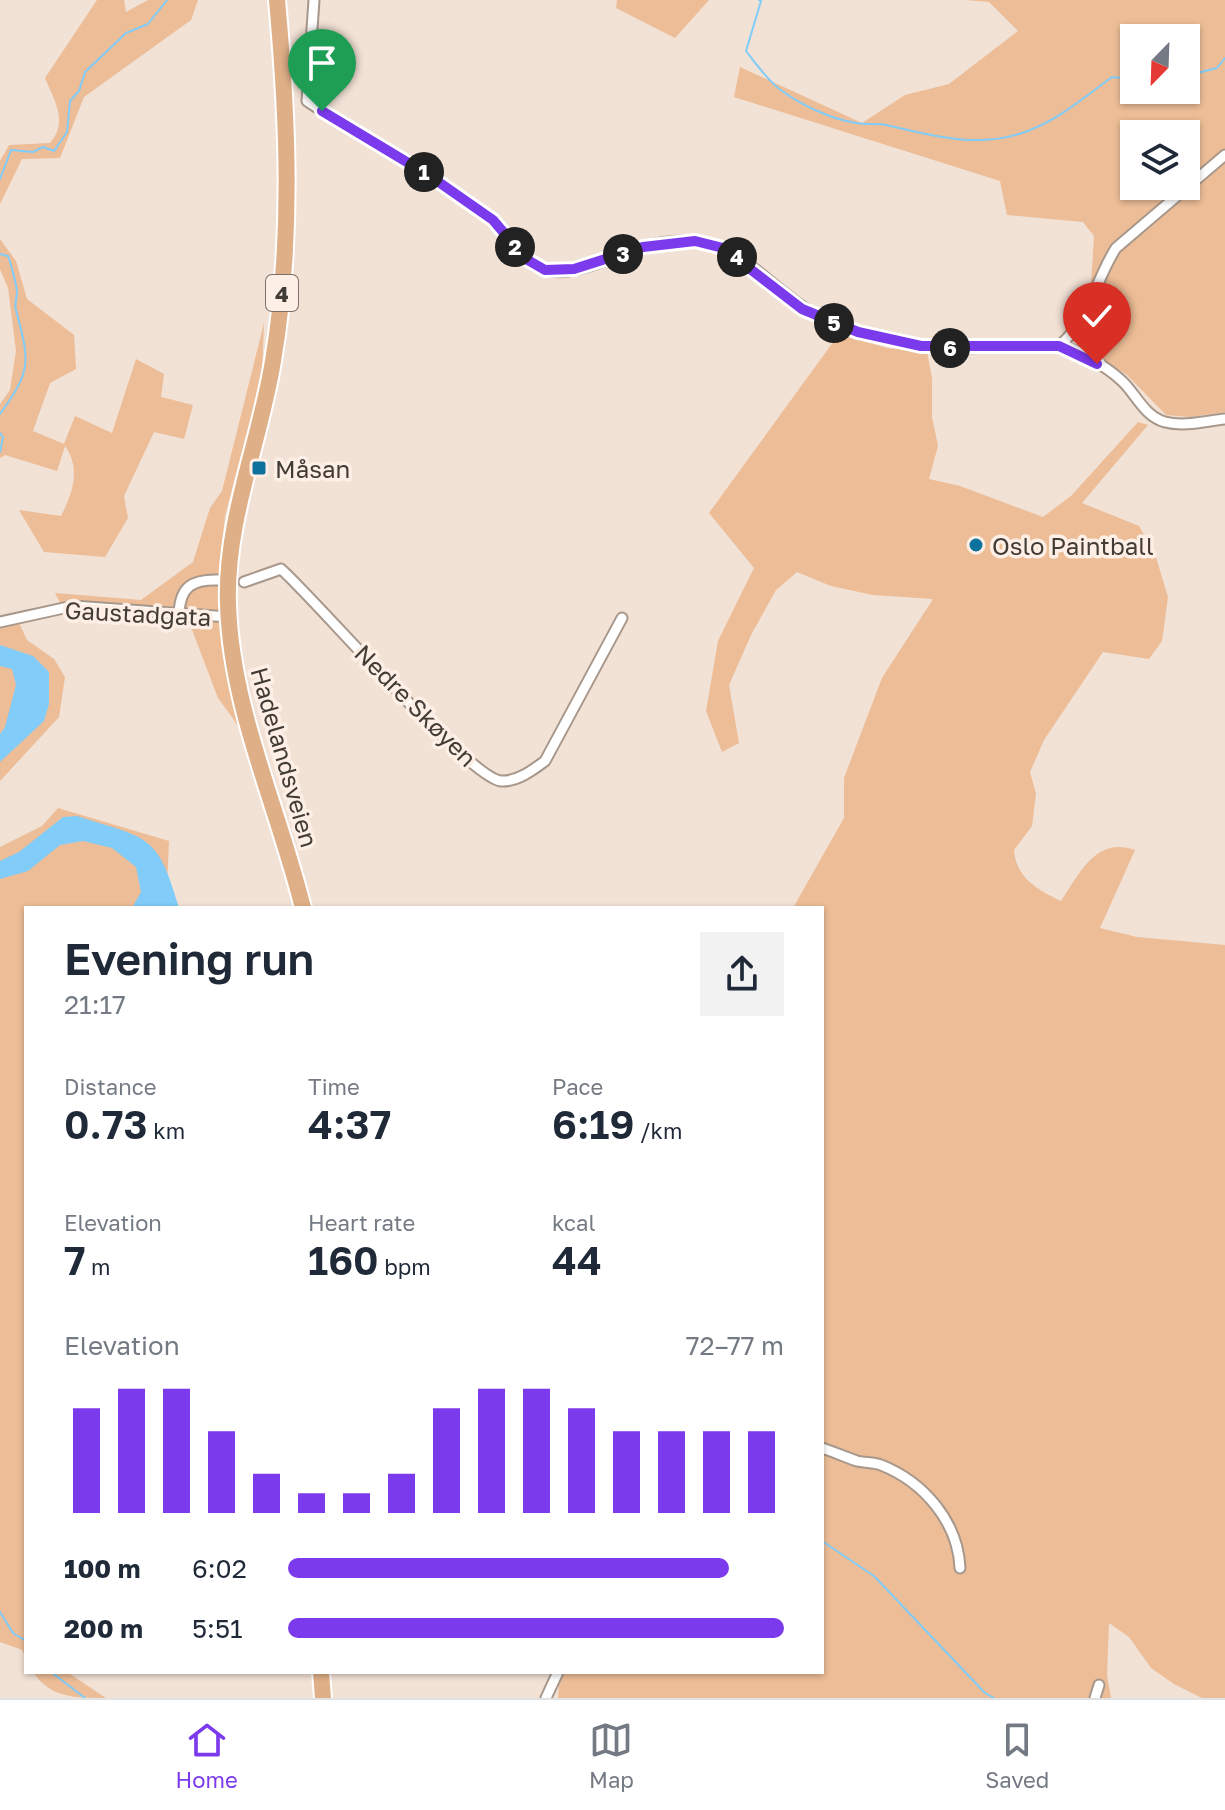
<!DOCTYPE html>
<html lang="en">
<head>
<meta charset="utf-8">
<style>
	:root { --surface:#fff; --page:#f2f2f3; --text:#1f2937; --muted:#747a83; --line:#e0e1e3; --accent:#7c3aed }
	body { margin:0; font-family:"Golos Text",sans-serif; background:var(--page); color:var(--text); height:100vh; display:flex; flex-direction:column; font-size:30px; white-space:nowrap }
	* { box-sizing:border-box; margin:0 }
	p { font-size:26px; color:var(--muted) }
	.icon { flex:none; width:44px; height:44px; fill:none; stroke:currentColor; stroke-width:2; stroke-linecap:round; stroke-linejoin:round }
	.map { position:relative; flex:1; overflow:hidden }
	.details { position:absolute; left:24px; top:906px; width:800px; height:768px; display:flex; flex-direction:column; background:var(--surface); border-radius:0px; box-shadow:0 2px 6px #0004 }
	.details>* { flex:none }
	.needle { width:52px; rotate:203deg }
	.fabs { position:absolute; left:1120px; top:24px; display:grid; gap:16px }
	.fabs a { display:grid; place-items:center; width:80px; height:80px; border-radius:0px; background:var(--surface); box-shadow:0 2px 6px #0004; font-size:40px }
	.pin { position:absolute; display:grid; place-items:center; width:68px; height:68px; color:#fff; margin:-82px -34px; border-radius:50% 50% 50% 0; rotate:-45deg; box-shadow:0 0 8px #0007 }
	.pin .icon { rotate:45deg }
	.km { position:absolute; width:40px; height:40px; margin:-20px; border-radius:50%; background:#222; color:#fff; font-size:22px; line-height:40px; text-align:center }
	.round { display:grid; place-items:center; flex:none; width:84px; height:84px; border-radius:0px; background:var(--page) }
	.head { display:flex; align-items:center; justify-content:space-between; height:136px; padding:0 40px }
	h1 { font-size:44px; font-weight:600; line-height:60px }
	.figures { display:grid; grid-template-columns:repeat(3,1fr); gap:12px; height:136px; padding:8px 40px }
	.figures div { display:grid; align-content:center }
	.figures b { font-size:40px; font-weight:600 }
	.figures small { font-size:22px; font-weight:400 }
	.figures p { font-size:22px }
	.chart { height:224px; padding:16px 40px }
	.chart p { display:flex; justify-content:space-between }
	.chart svg { width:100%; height:144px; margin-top:8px; stroke:var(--accent); stroke-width:6 }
	ul { padding:0 40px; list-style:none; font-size:26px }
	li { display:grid; grid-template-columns:128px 96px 1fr; align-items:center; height:60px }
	li i { height:20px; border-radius:10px; background:var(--accent) }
	.tab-bar { display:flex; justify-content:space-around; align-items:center; height:112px; border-top:2px solid var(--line); background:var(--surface); font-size:22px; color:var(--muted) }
	.tab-bar a { display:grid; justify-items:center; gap:4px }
	.tab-bar .active { color:var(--accent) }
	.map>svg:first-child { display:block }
	.green { fill:#ecbd97; fill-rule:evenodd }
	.water { fill:#81ccf8 }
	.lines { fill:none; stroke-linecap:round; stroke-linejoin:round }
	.stream { stroke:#81ccf8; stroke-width:2 }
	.minor-casing { stroke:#a8988c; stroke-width:13 }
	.trunk-casing { stroke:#fff; stroke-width:20 }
	.minor { stroke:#fff; stroke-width:9 }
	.trunk { stroke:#dfaf87; stroke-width:16 }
	.route-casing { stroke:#fff; stroke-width:16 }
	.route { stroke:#7c3aed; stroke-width:10 }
	.poi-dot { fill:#0d719e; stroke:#fdefe5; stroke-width:3 }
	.labels { text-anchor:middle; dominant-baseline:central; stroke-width:7; stroke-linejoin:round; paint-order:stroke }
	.shield { fill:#fdefe5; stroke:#7a716a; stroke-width:2 }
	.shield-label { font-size:22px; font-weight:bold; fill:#423b36 }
	.poi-label { font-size:24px; fill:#423b36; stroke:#fdefe5; text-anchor:start }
	.street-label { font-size:24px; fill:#423b36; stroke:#fdefe5 }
</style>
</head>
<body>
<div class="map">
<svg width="1225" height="1698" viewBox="0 0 1225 1698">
	<rect width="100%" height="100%" fill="#f2e1d5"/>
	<g class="green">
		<path d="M97,0h27l2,12 22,-12h50l-7,20 -107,77 -24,61 -38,1 -22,45v-43l9,-16 41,-2c19,-21 4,-43 -5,-65z"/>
		<path d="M617,0h92l-34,38 -59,-30z"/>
		<path d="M965,0h260v412l-36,5 -23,-2 -39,-40 -56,-36 19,-39 4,-64 -11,-14 -76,-7 -7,-34 -266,-84 6,-30 122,56 43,-28 44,-11 69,-53 -29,-29zM1134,38h52v52h-52zM1134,134h52v52h-52z"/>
		<path d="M0,239l16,22 11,38 47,36 2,34 -26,14 -17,48 31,13 11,-28 37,17 24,-74 28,15 -3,23 32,8 -9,34 -30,-7 -30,64 4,22 -23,39 -61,-5 -25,-42 42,6c12,-23 20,-48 4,-70l-8,25 -52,-16 -5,3v-54l10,-14 6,-39 -8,-63 -8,-19z"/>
		<path d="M264,323l-2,53 -37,140 -6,57 2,59 18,95 -21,-29 -27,-71 -127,-17 -9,-17 86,7 52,-38 17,-54 12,-17z"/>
		<path d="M839,334l48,14 40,4 5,26v39l6,29 -9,33 31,7 83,31 28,-21 67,-74 10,3 -66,78 57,23 16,28 13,43 -6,44 -13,18 -46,-7 -59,88 -14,32 6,22 -4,32 -18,24c2,28 24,40 47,51 19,-28 35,-65 74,-51l-35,78 37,9 88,8v753h-23l-28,-14 -23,-16 -22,-31 -20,-14 -2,52 4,23h-553l2,-26h262v-764h-29l51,-90v-40l38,-100 51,-79 -60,-4 -42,-9 -34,-14 -21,18 -25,45 -22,50 10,58 -17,9 -16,-41 12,-70 36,-73 -45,-55z"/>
		<path d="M19,623l8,17 27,19 11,18 -6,40 -59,64v-155z"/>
		<path d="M58,808l111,33 -3,67h-140v750l-4,-8 -22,-8v-795l42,-21z"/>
		<path d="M33,1672h34l39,26c-31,0 -56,0 -73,-26z"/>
	</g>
	<g class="water">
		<path d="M0,645l33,11 16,16v32l-5,17 -44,41v-28l5,-7 11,-42 -4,-16 -12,-3z"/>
		<path d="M77,816c71,23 80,16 102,92h-47l9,-16 -5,-25 -24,-19 -29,-7 -23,4 -32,26 -28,8v-18l19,-9 44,-35z"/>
	</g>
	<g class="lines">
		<g class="stream">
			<path d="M759,0l2,1 -15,50c10,13 20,27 32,37 21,16 52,31 78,35 10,2 20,0 30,2 44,10 88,23 133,9 36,-11 63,-35 93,-57l22,2"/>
			<path d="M1186,76l31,-8 8,-10"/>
			<path d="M0,179l11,-29 22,2 10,-5 11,4 13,-19 3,-31 9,-10 6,-19 41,-39 22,-9 19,-24"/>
			<path d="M0,254l8,2c2,5 9,30 9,36 0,6 -3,12 -1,18 13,50 17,59 -16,104"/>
			<path d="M0,433l3,4 -3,15"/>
			<path d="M822,1541l52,35 111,117 9,5"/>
			<path d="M0,1612l13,21 13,8"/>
			<path d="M51,1672l34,26"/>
		</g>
		<g class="minor-casing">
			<g id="minor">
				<path d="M314,0l-7,101c60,40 125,74 183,117 20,15 27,41 51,51 29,11 71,-13 99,-21 23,-7 48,-9 71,-4 37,9 74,59 116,76 43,18 87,28 135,28 31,0 66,-6 96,-2 20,3 49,21 64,35 14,13 22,35 43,41 19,5 41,-1 60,-3"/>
				<path d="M1059,346c32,-27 35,-64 57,-98l109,-93"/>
				<path d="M244,582l37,-13c37,33 188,209 220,212 16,1 32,-11 44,-20l77,-143"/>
				<path d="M179,614c1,-28 14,-35 40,-34"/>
				<path d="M0,622l73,-16 156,11"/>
				<path d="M822,1448c12,4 23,9 35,13 8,2 17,1 24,4 43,17 77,57 79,103"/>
				<path d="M546,1698l12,-26"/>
				<path d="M1095,1698l4,-13"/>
			</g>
		</g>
		<g class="trunk-casing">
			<g id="trunk">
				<path d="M277,0c11,120 16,242 -4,361 -13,81 -48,160 -45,243 3,105 50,203 75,304"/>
				<path d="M321,1672l2,26"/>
			</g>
		</g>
		<use href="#minor" class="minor"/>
		<use href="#trunk" class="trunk"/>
	</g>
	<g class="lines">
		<g class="route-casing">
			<path id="route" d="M322,111l108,65 63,44 33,39 19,11 29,-1 69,-22 52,-6 28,7 79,61 56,23 63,14h138l38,18"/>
		</g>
		<use href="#route" class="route"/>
	</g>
	<g class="poi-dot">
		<rect x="251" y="460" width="16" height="16" rx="4"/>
		<circle cx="976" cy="545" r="8"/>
	</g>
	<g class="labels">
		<rect class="shield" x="266" y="275" width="32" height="36" rx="6"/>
		<g class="shield-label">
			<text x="282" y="293">4</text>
		</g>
		<g class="poi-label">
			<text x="275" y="468">Måsan</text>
			<text x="992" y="545">Oslo Paintball</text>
		</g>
		<g class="street-label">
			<text transform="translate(138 613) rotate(3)">Gaustadgata</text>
			<text transform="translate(416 705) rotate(45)">Nedre Skøyen</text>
			<text transform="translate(285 757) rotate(74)">Hadelandsveien</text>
		</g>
	</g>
</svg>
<div class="fabs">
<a><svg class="needle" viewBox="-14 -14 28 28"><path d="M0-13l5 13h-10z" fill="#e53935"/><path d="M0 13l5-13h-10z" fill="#747a83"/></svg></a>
<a><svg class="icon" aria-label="layers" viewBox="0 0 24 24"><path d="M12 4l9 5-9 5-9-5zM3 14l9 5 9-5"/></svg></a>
</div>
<div class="pin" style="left:322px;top:111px;background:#1e9e55"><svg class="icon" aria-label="arrive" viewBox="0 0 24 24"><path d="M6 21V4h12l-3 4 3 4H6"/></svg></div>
<div class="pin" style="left:1097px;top:364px;background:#d93025"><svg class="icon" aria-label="check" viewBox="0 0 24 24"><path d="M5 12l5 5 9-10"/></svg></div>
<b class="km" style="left:424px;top:172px">1</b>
<b class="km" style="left:515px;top:247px">2</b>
<b class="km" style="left:623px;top:254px">3</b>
<b class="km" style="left:737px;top:257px">4</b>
<b class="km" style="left:834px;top:323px">5</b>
<b class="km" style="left:950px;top:348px">6</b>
<section class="details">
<div class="head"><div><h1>Evening run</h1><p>21:17</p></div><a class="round"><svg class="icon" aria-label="share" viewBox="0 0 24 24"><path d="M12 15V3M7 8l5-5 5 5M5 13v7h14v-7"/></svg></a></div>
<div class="figures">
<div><p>Distance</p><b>0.73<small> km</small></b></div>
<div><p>Time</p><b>4:37</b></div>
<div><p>Pace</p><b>6:19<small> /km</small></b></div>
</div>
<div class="figures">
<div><p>Elevation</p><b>7<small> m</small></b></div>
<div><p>Heart rate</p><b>160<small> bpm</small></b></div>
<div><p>kcal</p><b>44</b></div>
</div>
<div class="chart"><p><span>Elevation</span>72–77 m</p>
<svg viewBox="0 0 160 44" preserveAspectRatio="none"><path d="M5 44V12M15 44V6M25 44V6M35 44V19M45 44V32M55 44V38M65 44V38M75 44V32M85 44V12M95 44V6M105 44V6M115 44V12M125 44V19M135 44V19M145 44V19M155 44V19"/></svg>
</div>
<ul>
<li><b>100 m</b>6:02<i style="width:89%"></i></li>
<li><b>200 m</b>5:51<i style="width:100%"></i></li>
</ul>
</section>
</div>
<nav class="tab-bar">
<a class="active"><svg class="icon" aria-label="home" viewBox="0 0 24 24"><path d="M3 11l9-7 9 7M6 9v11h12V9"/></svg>Home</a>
<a><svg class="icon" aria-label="map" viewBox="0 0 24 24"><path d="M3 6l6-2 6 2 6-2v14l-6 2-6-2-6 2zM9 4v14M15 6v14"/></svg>Map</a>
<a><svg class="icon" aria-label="saved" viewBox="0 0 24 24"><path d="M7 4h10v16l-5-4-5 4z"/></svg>Saved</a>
</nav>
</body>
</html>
